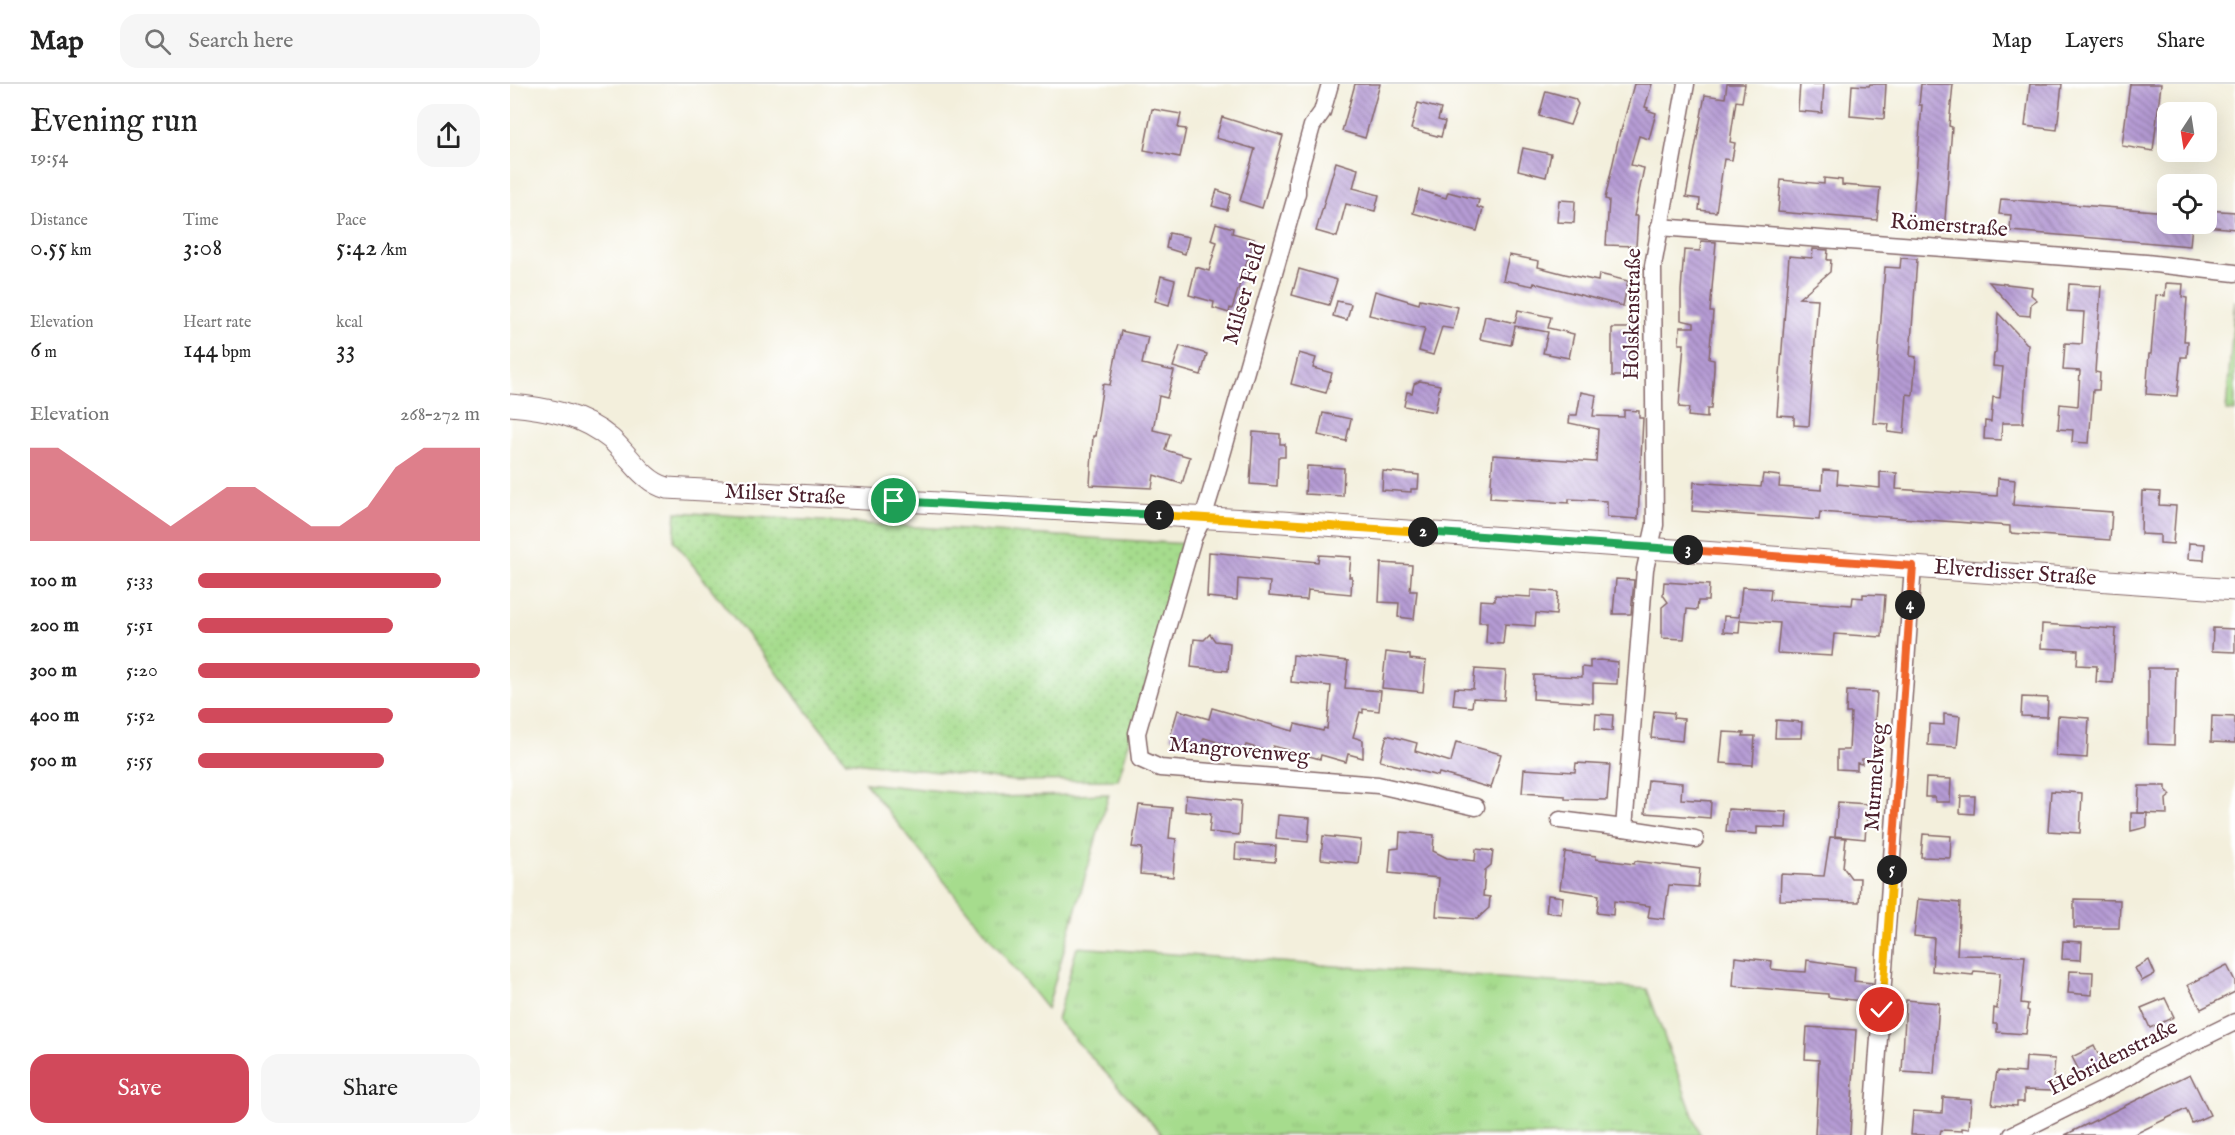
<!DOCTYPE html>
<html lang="en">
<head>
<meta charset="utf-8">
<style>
	:root { --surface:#fff; --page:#f6f6f6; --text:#222; --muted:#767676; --line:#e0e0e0; --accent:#d1495b }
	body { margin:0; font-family:"IM FELL English",serif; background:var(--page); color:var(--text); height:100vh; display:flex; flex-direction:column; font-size:22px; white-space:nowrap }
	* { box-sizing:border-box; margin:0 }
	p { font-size:20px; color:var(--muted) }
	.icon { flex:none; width:33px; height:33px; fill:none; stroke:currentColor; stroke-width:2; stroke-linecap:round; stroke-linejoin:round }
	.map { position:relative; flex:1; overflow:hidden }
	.drawer { display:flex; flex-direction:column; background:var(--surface); width:510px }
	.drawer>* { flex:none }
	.needle { width:39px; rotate:192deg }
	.tools { position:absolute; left:1647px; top:18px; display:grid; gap:12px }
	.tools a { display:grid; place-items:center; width:60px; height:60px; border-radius:12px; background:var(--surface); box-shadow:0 6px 24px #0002; font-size:30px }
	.pin { position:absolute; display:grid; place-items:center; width:51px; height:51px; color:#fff; margin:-26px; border:3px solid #fff; border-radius:50%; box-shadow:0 2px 6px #0007 }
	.km { position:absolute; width:30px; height:30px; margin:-15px; border-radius:50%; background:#222; color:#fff; font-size:16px; line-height:30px; text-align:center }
	.round { display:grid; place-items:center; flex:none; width:63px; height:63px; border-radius:18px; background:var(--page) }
	.summary { display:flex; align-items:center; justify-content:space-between; height:102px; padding:0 30px }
	h1 { font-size:33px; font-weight:600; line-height:45px }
	.figures { display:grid; grid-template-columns:repeat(3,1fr); gap:9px; height:102px; padding:6px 30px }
	.figures div { display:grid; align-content:center }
	.figures b { font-size:26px; font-weight:600 }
	.figures small { font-size:16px; font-weight:400 }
	.figures p { font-size:16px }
	.chart { height:168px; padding:12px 30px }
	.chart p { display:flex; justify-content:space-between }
	.chart svg { width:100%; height:108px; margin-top:6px; fill:var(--accent); opacity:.7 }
	.cta { display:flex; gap:12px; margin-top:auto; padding:12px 30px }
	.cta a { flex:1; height:69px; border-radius:18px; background:var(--accent); color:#fff; font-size:24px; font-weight:600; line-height:69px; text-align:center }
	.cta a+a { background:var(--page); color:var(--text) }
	ul { padding:0 30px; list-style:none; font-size:20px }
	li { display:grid; grid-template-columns:96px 72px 1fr; align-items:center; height:45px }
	li i { height:15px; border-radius:8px; background:var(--accent) }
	header { display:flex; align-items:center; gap:36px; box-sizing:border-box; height:84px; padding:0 30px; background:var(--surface); border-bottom:2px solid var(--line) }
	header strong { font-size:28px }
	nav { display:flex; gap:33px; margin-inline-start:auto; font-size:21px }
	.search { width:420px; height:54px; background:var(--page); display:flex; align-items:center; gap:15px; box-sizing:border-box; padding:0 21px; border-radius:18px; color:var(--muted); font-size:22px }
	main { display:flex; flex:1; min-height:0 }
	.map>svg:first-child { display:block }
	.grass { fill:url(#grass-tufts); stroke:#787e5c; stroke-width:1.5 }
	.garden { fill:url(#garden-dots); stroke:#787e5c; stroke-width:1.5 }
	.building { fill:url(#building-back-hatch) }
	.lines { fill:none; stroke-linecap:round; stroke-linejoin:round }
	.minor-casing { stroke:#856869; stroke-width:19 }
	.tertiary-casing { stroke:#856869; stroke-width:23 }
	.minor { stroke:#fff; stroke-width:16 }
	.tertiary { stroke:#fff; stroke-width:21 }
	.split-1-casing { stroke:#fff; stroke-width:12 }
	.split-2-casing { stroke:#fff; stroke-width:12 }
	.split-3-casing { stroke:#fff; stroke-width:12 }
	.split-4-casing { stroke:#fff; stroke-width:12 }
	.split-5-casing { stroke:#fff; stroke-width:12 }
	.split-6-casing { stroke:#fff; stroke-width:12 }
	.split-1 { stroke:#22a559; stroke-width:8 }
	.split-2 { stroke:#f5b400; stroke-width:8 }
	.split-3 { stroke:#22a559; stroke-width:8 }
	.split-4 { stroke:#f0652b; stroke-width:8 }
	.split-5 { stroke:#f0652b; stroke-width:8 }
	.split-6 { stroke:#f5b400; stroke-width:8 }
	.labels { text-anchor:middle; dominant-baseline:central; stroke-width:4.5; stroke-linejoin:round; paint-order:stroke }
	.street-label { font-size:22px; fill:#4a1f2b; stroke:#fff }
</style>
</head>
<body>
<header>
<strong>Map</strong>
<div class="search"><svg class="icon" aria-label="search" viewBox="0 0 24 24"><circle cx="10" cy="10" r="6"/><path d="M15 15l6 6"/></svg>Search here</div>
<nav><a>Map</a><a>Layers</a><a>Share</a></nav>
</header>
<main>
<section class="drawer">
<div class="summary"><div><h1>Evening run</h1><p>19:54</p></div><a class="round"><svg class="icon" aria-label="share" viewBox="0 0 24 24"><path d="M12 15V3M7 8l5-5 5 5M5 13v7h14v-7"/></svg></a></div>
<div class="figures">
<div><p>Distance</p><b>0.55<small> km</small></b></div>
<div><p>Time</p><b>3:08</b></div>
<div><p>Pace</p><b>5:42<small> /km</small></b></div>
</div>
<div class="figures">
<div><p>Elevation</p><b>6<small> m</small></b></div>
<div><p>Heart rate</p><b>144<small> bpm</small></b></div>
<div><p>kcal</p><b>33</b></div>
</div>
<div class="chart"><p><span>Elevation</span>268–272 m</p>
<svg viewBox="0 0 160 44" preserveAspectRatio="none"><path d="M0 44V6L10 6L20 14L30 22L40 30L50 38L60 30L70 22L80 22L90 30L100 38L110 38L120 30L130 14L140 6L150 6L160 6V44z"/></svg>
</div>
<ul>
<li><b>100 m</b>5:33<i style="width:86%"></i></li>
<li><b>200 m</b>5:51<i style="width:69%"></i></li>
<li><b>300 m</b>5:20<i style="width:100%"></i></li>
<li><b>400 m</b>5:52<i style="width:69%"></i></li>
<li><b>500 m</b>5:55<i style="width:66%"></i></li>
</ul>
<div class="cta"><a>Save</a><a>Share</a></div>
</section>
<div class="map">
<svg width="1725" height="1051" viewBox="0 0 1725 1051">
	<defs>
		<pattern id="grass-tufts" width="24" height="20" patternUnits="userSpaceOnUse" patternTransform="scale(1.5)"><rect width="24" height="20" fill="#a6dc8d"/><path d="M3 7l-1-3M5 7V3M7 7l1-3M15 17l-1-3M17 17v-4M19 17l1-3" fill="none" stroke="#90bc7a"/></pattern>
		<pattern id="garden-dots" width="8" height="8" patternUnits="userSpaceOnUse" patternTransform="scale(1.5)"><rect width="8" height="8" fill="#a6dc8d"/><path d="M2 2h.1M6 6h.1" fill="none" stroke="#90bc7a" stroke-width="1.8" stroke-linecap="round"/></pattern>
		<pattern id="building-back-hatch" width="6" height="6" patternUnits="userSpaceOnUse" patternTransform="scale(1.5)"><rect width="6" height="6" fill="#b59bd4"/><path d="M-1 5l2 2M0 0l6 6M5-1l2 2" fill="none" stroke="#957eac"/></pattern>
	</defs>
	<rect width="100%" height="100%" fill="#fff"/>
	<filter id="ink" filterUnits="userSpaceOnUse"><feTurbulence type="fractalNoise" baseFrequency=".0167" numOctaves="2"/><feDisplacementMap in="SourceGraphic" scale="12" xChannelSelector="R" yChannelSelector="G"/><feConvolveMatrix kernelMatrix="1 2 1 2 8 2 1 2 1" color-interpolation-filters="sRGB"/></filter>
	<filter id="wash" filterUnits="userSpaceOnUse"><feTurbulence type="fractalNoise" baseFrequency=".008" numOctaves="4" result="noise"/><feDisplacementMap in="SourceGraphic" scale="24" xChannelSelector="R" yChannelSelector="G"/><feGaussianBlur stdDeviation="1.35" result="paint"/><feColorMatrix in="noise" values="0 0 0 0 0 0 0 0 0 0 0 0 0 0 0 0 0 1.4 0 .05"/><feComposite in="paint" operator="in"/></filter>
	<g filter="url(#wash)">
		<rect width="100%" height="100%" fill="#f3efdc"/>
		<g class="grass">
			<path d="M1725,216v111h-9z"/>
			<path d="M355,699l133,14 111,-3 -62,215z"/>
			<path d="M567,863l570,42 53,146h-537l-106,-115z"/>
		</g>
		<path class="garden" d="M166,428l511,32 -69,236 -104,1 -168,-20 -172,-220z"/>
		<g id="blocks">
			<g class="building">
				<path d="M845,0h25l-15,54 -23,-7z"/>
				<path d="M1124,0h18l-7,23 3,1 -1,2 9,3 -7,26 -10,-3 -8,29 13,3 -10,48h4l-2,30 -30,-1 3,-45 -4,-1 15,-68h1z"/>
				<path d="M1217,0h18l-3,18 -6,-1 -6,41 5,1 -3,17 -8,-1 -8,53 -17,-2 1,-11 -14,-2 19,-102 20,3z"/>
				<path d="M1290,0h24l-2,29 -24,-2z"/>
				<path d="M1360,0h16l-2,35 -34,-3 2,-31 17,1z"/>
				<path d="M1411,0h32l-4,42 3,1 -8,106 -15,-2v-9l-17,-2 10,-115h-3z"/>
				<path d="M1520,0h32l-5,46 -32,-4z"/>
				<path d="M1620,0h31l-8,67 -31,-5z"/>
				<path d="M1036,7l29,8 3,5 -8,21 -31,-9z"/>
				<path d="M908,19l23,6 -3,11 7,2 -4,15 -30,-8z"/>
				<path d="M642,25l29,5 -3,14 8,1 -6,28 -36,-7z"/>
				<path d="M712,33l61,19 -21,72 -22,-7 15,-52 -39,-11z"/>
				<path d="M1013,64l28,6 -5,23 -28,-7z"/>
				<path d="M826,78l22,7 -5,19 26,7 -4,16 -29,-7 -9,33 -21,-6z"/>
				<path d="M1314,94l18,2v5l38,3 -3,32 -99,-8 3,-32 43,4z"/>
				<path d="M707,106l14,5 -4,15 -15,-4z"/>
				<path d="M909,106l27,8 2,-6 31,8 -2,7 6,2 -6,22 -64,-18z"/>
				<path d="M1491,115l167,13v12h24l-2,22 -180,-15 1,-16 -12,-1z"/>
				<path d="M1049,116l16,1 -1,22 -17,-1z"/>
				<path d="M1696,126l29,2v17l-29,-3z"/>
				<path d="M706,139l17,5 -1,5 22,6 -22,70 -2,-1 -1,5 -16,-5 1,-6 -25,-7 7,-28 13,4 8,-29 -6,-2z"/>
				<path d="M659,149l20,4 -4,17 -19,-6z"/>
				<path d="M1191,157l15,1 -6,70h3l-4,47 5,1v9l-3,40h-4v9l-19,-2 1,-8 -10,-1 5,-63h-5l1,-17h14v-4l-13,-3v-29l3,-41 16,1z"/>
				<path d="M1303,165l15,1 -1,10h4l-1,12 -31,26 19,1 -9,127 -15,-1v-9l-17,-1 12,-159 23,2z"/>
				<path d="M999,171l30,6 -1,6 27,7 33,7 1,-7 29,7 -5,25 -89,-23 -1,3 -30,-6z"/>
				<path d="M1391,174l16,1 -7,97 6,1 -3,38 -6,-1 -3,40 -16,-2 1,-8 -16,-1 12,-156 15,1z"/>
				<path d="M789,185l38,11 -8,25 -37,-10z"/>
				<path d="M651,192l14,4 -6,25 -14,-4z"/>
				<path d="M1479,198l43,5 -1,8 6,5 -6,4 -1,12 -11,-1z"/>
				<path d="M1656,199l17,1 -1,13 5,1 -3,43h4l-1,16h-6l-4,39 -31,-2 3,-40h2l5,-59 9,1z"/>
				<path d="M1559,200l32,2 -6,86 5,1 -1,17h-6l-4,53 -17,-1 1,-12 -15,-1 2,-25 18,2 2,-35 -17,-1 2,-27 17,1 2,-32 -17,-1z"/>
				<path d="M865,207l44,13 1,-5 38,8 -5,22 -11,-2 -9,28 -14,-4 6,-23 -56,-13z"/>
				<path d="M827,217l14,3 -4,16 -14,-4z"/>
				<path d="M1008,226l33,7 -3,11 26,6 -5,24 -26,-5 5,-21 -33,-6 -4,19 -31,-6 5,-23 30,7z"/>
				<path d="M1488,229l30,32 -5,78h-21l-1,17 -17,-1 1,-18 6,1 2,-25 7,1 3,-31 -10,-1 1,-12 2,-2z"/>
				<rect x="1102" y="244" width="22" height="48"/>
				<path d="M611,247l27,6 -6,27 32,7 -7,27 -8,-2 -6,34 17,4 -5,16 25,7 -8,27 -28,-9 -2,13 -62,-3 3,-49h2l8,-52 7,1z"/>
				<path d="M670,262l27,8 -6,21 -28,-8z"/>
				<path d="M789,269l17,5 -3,10 19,5 -6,20 -35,-9z"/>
				<path d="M910,297l20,4 -5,27 -31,-6 3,-14 5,1 2,-9z"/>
				<path d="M1071,308l15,3 -3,21 31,1v-7l15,1v7h4l-5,101 -31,-2v-16l-38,-2v4l-79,-5 3,-43 103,7 2,-33 -29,-6 1,-8h7z"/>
				<path d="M813,329l28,6 -5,22 -28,-6z"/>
				<path d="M743,348l27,2v10h5v13h-7l-1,29 -27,-2z"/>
				<path d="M797,382l37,2 -1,28 -38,-2z"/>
				<path d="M1313,386l15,1 -1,13 43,4v-16l17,1 -1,16 101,7 1,-18 17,2 -2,25 99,7 -2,28 -100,-7v-7l-190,-14 -1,8 -127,-9 2,-29 67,5 2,-13 17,2 -1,11 43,3z"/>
				<path d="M873,387l36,4 -1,14h-7v3l-29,-2z"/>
				<path d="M1632,407l18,1 -1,13 17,1 -3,38 -13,-1v-8l-19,-1z"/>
				<path d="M1679,459l16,1 -1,16 -16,-1z"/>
				<path d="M699,468l109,10 1,-7 32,2 -2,20h3l-1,17 -43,-4 -1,10 -16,-1v-1l-22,-2 1,-14 -32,-3 -1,21 -30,-3z"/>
				<path d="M871,479l31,2 -2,26h7l-3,28 -16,-2 1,-14 -20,-1z"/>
				<path d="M1106,495l18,1 -3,34h-18z"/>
				<path d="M1154,498l45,3 -1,16h-10l-1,9 -10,-1 -3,30 -22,-1v-31l6,-5 -5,-7z"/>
				<path d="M1232,503l29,2 -1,11 82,5 1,-8 10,1v-4l22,1 -3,42 -48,-3 -2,22 -55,-3 3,-30 -40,-3 -1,13 -16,-1 1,-16 15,1z"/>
				<path d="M1021,506l27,2 -2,23 -20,-2 -1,13 -30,-2 -2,20 -17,-1 1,-21h-8l1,-22 15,1v-6l36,2z"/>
				<path d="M1532,540l74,5 -3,54 -17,-1 1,-16 -20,-1 1,-15 -37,-2z"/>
				<path d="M1703,544l22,1v23l-23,-1z"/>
				<path d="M700,550l5,7 15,2 -2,28 -37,-4 3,-28 10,1z"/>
				<path d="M876,568l24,3v4l16,2 -3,31 -41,-4z"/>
				<path d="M783,571l55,6 -3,27 36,3 -2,20 -16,-2v4l-3,-1 -7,25 10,3v18l-15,-4 -2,8 -25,-7 -1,4 -47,-13 -2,6 -25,-7 -2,5 -40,-12 -3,8 -31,-9 8,-27 31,9 3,-11 81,23 2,-7 28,7 1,-3 3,1 4,-43 -40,-4z"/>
				<path d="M1090,576l18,2 -1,22 -24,-1v20l-60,-4 1,-24 48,2v-10l8,1v-7z"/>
				<path d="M1638,584h28l-2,77 -26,-1z"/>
				<path d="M965,585l31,2 -2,29 -31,-2 -1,9 -19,-2 2,-17 18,1z"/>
				<path d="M1337,607l30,1 -5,67h-10v5l-5,-1v7l-20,-1v-19h12l2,-37h-5z"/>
				<path d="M1512,613l26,1 -1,19 -26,-1z"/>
				<path d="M1144,627l20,2 -1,5 11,1 -2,22 -31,-3z"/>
				<path d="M1086,630l17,1 -1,16 -17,-2z"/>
				<path d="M1434,630l16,2 -3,31 -29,-2 1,-21 15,1z"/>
				<path d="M1548,632l31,2 -2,40 -31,-2z"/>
				<path d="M1702,632l23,1v26l-24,-1z"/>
				<path d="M1266,636l26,2 -1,16h-26z"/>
				<path d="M1213,648l21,1 -1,3h12l-2,29 -33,-2z"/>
				<path d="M877,651l30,8 -2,8 36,11 5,-20 45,12 -10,34 -52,-15 -1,3 -58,-15z"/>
				<path d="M1066,679l34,2 -3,35 -42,-1v-3l-43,-3 2,-24 51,3z"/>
				<path d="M1416,694l25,1 -1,23h-15v-5h-10z"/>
				<path d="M1138,696l34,3 -1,16 30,2 -1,17 -65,-5z"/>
				<path d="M1629,702h27v4l5,5 -5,4 1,15 -29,-1z"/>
				<path d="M1541,707l31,2 -2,40 -32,-2z"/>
				<path d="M676,711l55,6 -2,34 -30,-3 2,-18 -26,-3z"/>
				<path d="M1451,712h14l-1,18 -14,-1z"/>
				<path d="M1328,718l30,2 -3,35 -30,-3z"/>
				<path d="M629,721l33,3 -3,30 7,1 -3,38 -33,-3 2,-26 -10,-1z"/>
				<path d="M1218,725l59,3 -1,16 -29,-1v7l-31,-2z"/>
				<path d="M1621,729h16v14l-16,4z"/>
				<path d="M768,731l32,3 -2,24 -32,-3z"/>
				<path d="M890,748l34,3 -1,16 14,7 28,3 1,-12 17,2 -2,14 -6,5 -2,26 7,1 -1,11 -12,11 -41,-3 3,-38 -50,-5 2,-24 8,-1z"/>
				<path d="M1413,750l28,2 -1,22 -29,-1z"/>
				<path d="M813,752l38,4 -3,23 -37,-4z"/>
				<path d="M1320,753l16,1 -3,29 8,11h9l-1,24 -79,-2 1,-26 43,2z"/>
				<path d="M726,759l40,3 -1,16 -40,-3z"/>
				<path d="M1055,768l31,4v3l38,5 1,-3 65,8 -2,18 -29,-2 -5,34 -16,-2 2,-11 -36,-5 -1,14 -16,-2 2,-18 -39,-6z"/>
				<path d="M1038,811l15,2 -2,17 -15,-2z"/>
				<path d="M1408,815l42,4 -3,52 68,1 -4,47 7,1 -1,6 2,1 -3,23 -29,-2v-8h-4l1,-16 3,1 3,-36 -26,-2 -1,4 -41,-4 2,-33 -20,-2z"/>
				<path d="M1564,815l46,1 -1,28h-45z"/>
				<path d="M1553,857l19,1 -1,18 -19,-1z"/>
				<path d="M1225,873l37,4 -1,8 17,2 18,1 1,-12 48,7 -1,14 18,2 -2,19 -42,-5v-3l-95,-8z"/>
				<path d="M1639,876l6,14 -13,7 -7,-13z"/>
				<path d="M1717,881l8,16v11l-34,17 -13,-24z"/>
				<path d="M1560,887l23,1 -1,23 -24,-2z"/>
				<path d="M1655,914l9,19 -24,11 -9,-20z"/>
				<path d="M1396,916l33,3 -5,71 -32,-2z"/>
				<path d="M1297,943l49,3 -6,105h-35l4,-75 -14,-1z"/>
				<path d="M1584,962l10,20 -22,10 -10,-19z"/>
				<path d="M1516,973l29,2 -3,32 -28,-1v12h-7v4l-25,-2 5,-33 28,2z"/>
				<path d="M1680,990l20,41 -18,8 -6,-14 -53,26h-68z"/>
				<path d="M1433,1013l28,2 -2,30 -7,-1v3l-21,-1 -1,5h-29l2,-24 29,2z"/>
			</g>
		</g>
	</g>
	<g filter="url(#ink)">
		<use href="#blocks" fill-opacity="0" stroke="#856869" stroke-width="1.5"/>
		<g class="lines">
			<g class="minor-casing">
				<g id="minor">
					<path d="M820,0l-8,28 -10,14 -15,53v14l-82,286 -12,39 -10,20 -56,195 3,26 20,9 218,17 98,22"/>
					<path d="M1176,0l-33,182 2,259 -10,44 -21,259 71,11"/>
					<path d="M1149,143l487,36 89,10"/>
					<path d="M1050,736l64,8"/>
					<path d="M1362,1051l41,-569"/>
					<path d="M1502,1051l121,-60 14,-10 88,-43"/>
				</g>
			</g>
			<g class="tertiary-casing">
				<path id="tertiary" d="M0,321c37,3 72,10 101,34 18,16 32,43 56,49l615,34 953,68"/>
			</g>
			<use href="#minor" class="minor"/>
			<use href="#tertiary" class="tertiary"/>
		</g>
	</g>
	<g class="lines" filter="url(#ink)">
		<g class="split-1-casing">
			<path id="split-1" d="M384,417l265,14"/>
		</g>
		<g class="split-2-casing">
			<path id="split-2" d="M649,431l264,17"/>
		</g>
		<g class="split-3-casing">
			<path id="split-3" d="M913,448l265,18"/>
		</g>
		<g class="split-4-casing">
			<path id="split-4" d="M1178,466l225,16 -3,39"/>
		</g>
		<g class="split-5-casing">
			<path id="split-5" d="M1382,786l18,-265"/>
		</g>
		<g class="split-6-casing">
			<path id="split-6" d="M1372,926l10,-140"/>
		</g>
		<use href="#split-1" class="split-1"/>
		<use href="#split-2" class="split-2"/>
		<use href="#split-3" class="split-3"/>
		<use href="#split-4" class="split-4"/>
		<use href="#split-5" class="split-5"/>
		<use href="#split-6" class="split-6"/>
	</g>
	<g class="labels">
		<g class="street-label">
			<text transform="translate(1439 142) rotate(4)">Römerstraße</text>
			<text transform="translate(735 210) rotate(-74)">Milser Feld</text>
			<text transform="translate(1123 230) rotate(-89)">Holskenstraße</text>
			<text transform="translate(275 411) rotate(3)">Milser Straße</text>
			<text transform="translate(1505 489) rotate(4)">Elverdisser Straße</text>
			<text transform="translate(729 667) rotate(5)">Mangrovenweg</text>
			<text transform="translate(1366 693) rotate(-86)">Murmelweg</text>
			<text transform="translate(1603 974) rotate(-27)">Hebridenstraße</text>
		</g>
	</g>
</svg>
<div class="tools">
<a><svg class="needle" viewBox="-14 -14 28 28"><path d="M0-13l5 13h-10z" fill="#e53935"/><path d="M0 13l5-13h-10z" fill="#767676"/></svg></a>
<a><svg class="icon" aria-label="locate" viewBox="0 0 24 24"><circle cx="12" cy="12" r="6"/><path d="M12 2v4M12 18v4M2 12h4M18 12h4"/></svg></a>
</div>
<div class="pin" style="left:384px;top:417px;background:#1e9e55"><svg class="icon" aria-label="arrive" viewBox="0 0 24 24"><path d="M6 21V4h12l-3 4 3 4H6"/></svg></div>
<div class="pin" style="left:1372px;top:926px;background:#d93025"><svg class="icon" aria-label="check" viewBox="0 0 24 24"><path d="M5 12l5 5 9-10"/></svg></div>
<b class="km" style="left:649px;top:431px">1</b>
<b class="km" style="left:913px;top:448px">2</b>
<b class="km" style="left:1178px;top:466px">3</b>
<b class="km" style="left:1400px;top:521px">4</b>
<b class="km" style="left:1382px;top:786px">5</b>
</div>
</main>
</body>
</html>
